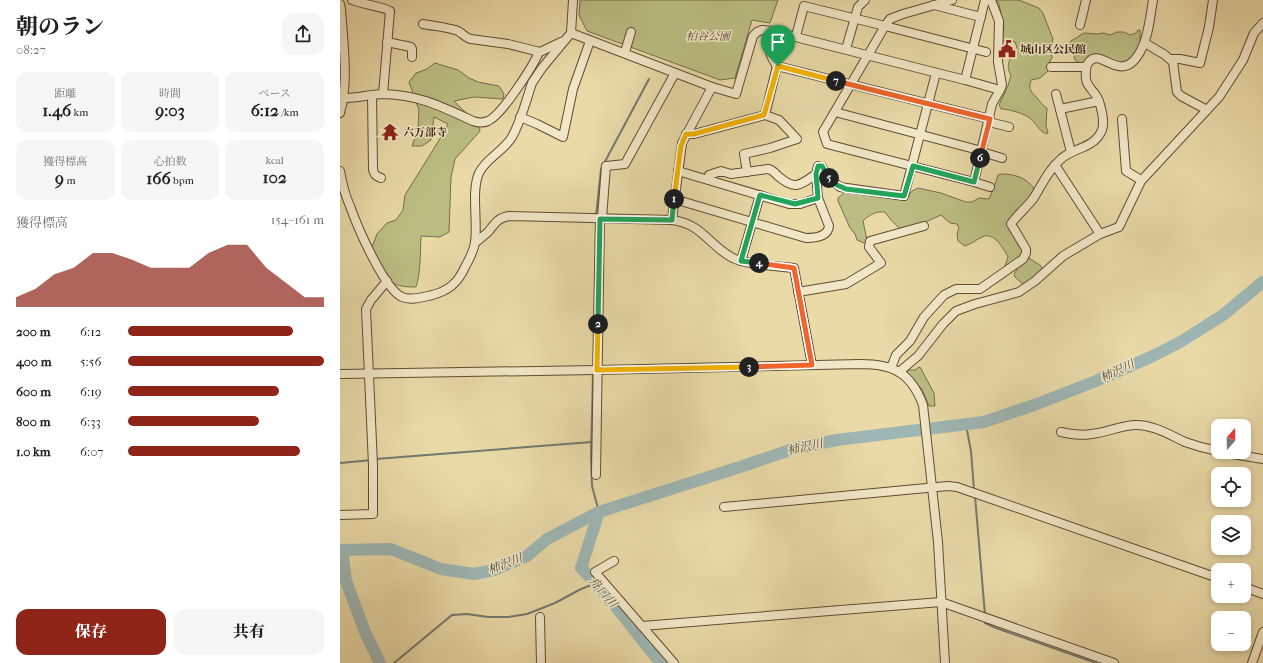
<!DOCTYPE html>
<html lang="ja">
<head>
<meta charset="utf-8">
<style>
	:root { --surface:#fff; --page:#f6f6f6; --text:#222; --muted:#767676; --accent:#8f2418 }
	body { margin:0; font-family:"IM FELL French Canon","Noto Serif JP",serif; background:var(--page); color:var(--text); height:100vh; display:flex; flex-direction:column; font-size:15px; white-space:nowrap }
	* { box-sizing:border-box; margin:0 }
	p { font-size:13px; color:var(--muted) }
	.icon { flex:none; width:22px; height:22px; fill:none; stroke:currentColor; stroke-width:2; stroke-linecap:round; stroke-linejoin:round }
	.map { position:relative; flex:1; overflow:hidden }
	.side { display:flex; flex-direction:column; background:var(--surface); width:340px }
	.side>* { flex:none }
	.needle { width:26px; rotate:20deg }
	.controls { position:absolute; left:871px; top:419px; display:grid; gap:8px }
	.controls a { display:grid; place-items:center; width:40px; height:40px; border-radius:8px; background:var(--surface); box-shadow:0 2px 6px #0003; font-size:20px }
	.pin { position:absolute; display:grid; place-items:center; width:34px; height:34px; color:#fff; margin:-41px -17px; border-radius:50% 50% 50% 0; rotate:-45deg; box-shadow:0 0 4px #0007 }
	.pin .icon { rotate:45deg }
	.km { position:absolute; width:20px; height:20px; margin:-10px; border-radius:50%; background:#222; color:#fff; font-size:11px; line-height:20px; text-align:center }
	.round { display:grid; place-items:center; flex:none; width:42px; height:42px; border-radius:12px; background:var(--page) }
	.headline { display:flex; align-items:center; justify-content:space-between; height:68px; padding:0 16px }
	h1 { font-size:22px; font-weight:800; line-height:30px }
	.stats { display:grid; grid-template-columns:repeat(3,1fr); gap:6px; height:68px; padding:4px 16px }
	.stats div { display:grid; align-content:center; border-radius:10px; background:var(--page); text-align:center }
	.stats b { font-size:17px; font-weight:800 }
	.stats small { font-size:11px; font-weight:400 }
	.stats p { font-size:11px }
	.chart { height:112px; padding:8px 16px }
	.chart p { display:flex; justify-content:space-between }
	.chart svg { width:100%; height:72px; margin-top:4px; fill:var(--accent); opacity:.7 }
	.button { display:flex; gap:8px; margin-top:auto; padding:8px 16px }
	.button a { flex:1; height:46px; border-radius:12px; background:var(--accent); color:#fff; font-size:16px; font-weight:800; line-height:46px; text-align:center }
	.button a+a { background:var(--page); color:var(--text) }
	ul { padding:0 16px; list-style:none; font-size:13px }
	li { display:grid; grid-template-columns:64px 48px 1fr; align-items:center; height:30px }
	li i { height:10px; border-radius:5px; background:var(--accent) }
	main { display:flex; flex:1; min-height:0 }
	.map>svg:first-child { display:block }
	.green { fill:#bbbe84; stroke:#786e48 }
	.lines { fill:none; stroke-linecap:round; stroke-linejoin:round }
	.stream { stroke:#747971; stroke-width:2 }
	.river { stroke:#9eb7b5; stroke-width:12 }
	.minor-casing { stroke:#614c32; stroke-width:10 }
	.minor { stroke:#f1e7c6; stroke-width:8 }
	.split-1-casing { stroke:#fff; stroke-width:8 }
	.split-2-casing { stroke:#fff; stroke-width:8 }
	.split-3-casing { stroke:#fff; stroke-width:8 }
	.split-4-casing { stroke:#fff; stroke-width:8 }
	.split-5-casing { stroke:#fff; stroke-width:8 }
	.split-6-casing { stroke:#fff; stroke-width:8 }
	.split-7-casing { stroke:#fff; stroke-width:8 }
	.split-8-casing { stroke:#fff; stroke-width:8 }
	.split-1 { stroke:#f5b400; stroke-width:5 }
	.split-2 { stroke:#22a559; stroke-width:5 }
	.split-3 { stroke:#f5b400; stroke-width:5 }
	.split-4 { stroke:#f0652b; stroke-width:5 }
	.split-5 { stroke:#22a559; stroke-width:5 }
	.split-6 { stroke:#22a559; stroke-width:5 }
	.split-7 { stroke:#f0652b; stroke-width:5 }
	.split-8 { stroke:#f5b400; stroke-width:5 }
	.labels { text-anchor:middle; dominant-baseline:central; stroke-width:3; stroke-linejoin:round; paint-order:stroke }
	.park-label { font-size:11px; font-style:italic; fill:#5c4d2f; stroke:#f1e7c6 }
	.poi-label { font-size:11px; font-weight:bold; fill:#341d0b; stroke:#f1e7c6; text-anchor:start }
	.water-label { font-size:12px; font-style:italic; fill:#544b3e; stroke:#f1e7c6 }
</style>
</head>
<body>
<main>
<section class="side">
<div class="headline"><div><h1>朝のラン</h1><p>08:27</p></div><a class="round"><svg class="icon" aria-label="share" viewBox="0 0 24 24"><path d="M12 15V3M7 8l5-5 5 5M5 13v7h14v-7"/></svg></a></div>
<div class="stats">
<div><p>距離</p><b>1.46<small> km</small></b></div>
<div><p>時間</p><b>9:03</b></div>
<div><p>ペース</p><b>6:12<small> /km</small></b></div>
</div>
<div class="stats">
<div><p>獲得標高</p><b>9<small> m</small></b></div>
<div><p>心拍数</p><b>166<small> bpm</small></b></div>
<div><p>kcal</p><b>102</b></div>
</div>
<div class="chart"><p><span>獲得標高</span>154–161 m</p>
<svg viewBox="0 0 160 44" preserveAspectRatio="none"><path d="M0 44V38L10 33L20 24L30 20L40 11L50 11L60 15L70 20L80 20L90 20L100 11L110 6L120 6L130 20L140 29L150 38L160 38V44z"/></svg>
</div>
<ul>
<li><b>200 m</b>6:12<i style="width:84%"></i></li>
<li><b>400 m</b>5:56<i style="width:100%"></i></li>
<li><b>600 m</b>6:19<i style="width:77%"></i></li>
<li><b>800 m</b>6:33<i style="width:67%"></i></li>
<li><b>1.0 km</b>6:07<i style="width:88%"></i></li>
</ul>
<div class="button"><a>保存</a><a>共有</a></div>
</section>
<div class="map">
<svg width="923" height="663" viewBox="0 0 923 663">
	<rect width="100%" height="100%" fill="#e9daa8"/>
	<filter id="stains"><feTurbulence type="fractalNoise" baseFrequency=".005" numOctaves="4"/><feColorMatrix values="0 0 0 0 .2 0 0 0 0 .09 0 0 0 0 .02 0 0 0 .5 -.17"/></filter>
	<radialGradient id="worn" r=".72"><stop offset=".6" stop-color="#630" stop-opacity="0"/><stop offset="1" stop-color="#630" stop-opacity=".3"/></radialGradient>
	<g class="green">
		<path d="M240,0h198l-8,23 -18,-3 -17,58 -15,2 -133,-49 -8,-16z"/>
		<path d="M656,0h23l20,8 4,5 10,26 -2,8 1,11 -5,8 1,5 -8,7 -9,2c-3,10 0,11 6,18 4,4 5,7 10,10l-1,18 2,6 -1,2c-8,-3 -10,-9 -16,-15 -5,-5 -22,-10 -30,-10l-2,-4 9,-19 3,-11c-7,-11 1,-18 6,-28l-2,-5 -5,-2 -8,1 2,-14 -5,-23z"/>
		<path d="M798,30h2c1,20 -3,32 -26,33 -7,-7 -12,-8 -23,-8l-8,9 -7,-3 -2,-3 3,-10 -7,-5 1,-2 13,-8 13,1 7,-1 6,2 7,-3h7l6,3 6,-2z"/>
		<path d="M95,63l23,7 11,8 9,4 21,4 5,8 -1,5 -29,-2 -20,4 9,9 16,13 1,8 -25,28 -4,18 -2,55 -9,5 -19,-1c-1,16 0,36 -5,51 -8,0 -19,0 -25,-6 -7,-6 -15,-25 -19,-34l5,-13 10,-11 9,-3 7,-10 2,-15 36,-58 7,-13 -14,-7 -3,23 -9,6h-10l6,-17 1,-19 -10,-28 7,-9 11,-4z"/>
		<path d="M661,174c13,0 24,3 33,14 -2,11 -14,21 -22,28l12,36 -2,5 -18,12 4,-12c-5,-9 -14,-26 -26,-20 -6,3 -11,7 -17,9l-7,-5 -1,-7 2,-6 -2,-4 -7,-1 -9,-8 -20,9 -19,6c-4,-2 -15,-14 -17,-18 -9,-1 -16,3 -22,9l4,19 -3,3 -7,-3 -2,-6 -5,-6 -12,-27v-3l7,-6 32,2 12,4 19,-1 4,-6 6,-3 23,5 25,9h6l7,-4 10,1c3,-7 7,-17 9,-24z"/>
		<path d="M689,258l12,8 1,2 -1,3 -17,14 -9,-8 -1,-3c4,-6 8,-14 15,-16z"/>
		<path d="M579,367h1l14,26 1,13h-6l-7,-17 -16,-16 2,-3h7z"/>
	</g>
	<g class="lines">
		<g class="stream">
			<path d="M256,216l5,-47 48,-90"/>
			<path d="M253,368l3,-148"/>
			<path d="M253,372l-2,84 1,30 7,26"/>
			<path d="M626,425l5,26 3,39"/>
			<path d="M36,459l216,-17"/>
			<path d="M0,463l32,-3"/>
			<path d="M635,496l10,119"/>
			<path d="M645,620v3l11,5 100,35"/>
			<path d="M54,663l58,-48 15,-1 21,3h20l19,-3 28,-11 26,-14 16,-6"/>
		</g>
		<g class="river">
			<path d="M259,512l-18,56c30,28 53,64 80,95"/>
			<path d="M0,550l51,-1 50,20 33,5 20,-4 33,-14 20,-17 52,-27 141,-45 56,-19 41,-8 147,-18 53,-18 59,-23 57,-25 29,-15 41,-26 40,-33"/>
			<path d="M2,550l4,31 19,51 15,31"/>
		</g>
		<g class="minor-casing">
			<g id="minor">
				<path d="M12,0c9,4 33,7 38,11l-7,83"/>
				<path d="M612,0l-49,14 -13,5 -5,7 101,26"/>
				<path d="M651,0l8,21 -1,41 4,23 -2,5"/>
				<path d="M0,4l1,5c2,32 8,73 -1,104"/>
				<path d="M594,5l47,12"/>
				<path d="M83,24c10,2 22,3 32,6 6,1 10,8 16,9l37,5 32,8 21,-10"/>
				<path d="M740,25l6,-25"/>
				<path d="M432,31c-3,16 -5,21 5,35l213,53"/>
				<path d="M231,33l141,54 24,7 17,-58 4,-4 5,-2 10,1 193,49 35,10 -8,14 -18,78 -147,-38 -4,-12 1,-2 44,-75c6,-10 11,-19 17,-29l-81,-20 -8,30"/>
				<path d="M47,42l24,5 1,2v8"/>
				<path d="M805,43l20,12 8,7 4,30 4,4 26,14"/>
				<path d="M506,49l12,-42 7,-7"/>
				<path d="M285,52l6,-20"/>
				<path d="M830,59h10l20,4 9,-36 4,-27"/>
				<path d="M711,67h35"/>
				<path d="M625,80l20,-80"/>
				<path d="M716,94l15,58"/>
				<path d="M32,95l1,74c1,6 3,7 8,9"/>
				<path d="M4,98c14,0 27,-4 40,-4 36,1 58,13 89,27 5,2 10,2 15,0 14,-6 45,-55 51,-69"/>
				<path d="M720,109l39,-8"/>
				<path d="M495,112l147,39"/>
				<path d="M425,115l12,-49"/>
				<path d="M180,117l17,7 26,13 10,-48 17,-48"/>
				<path d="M782,119l4,52 15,9"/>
				<path d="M649,122l20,5"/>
				<path d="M346,134h8l71,-19 14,5 18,19 -27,9 -26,6 3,18"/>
				<path d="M642,152l20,6"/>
				<path d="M715,165l45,69"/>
				<path d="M0,171c2,12 5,24 10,35 7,20 34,83 52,91 9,4 21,0 30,-2 16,-4 26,-12 33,-28 4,-7 9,-17 10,-25 3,-21 -4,-51 4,-69 7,-15 25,-22 33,-36 9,-16 14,-36 20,-54l10,-15 29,-35 2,-33"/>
				<path d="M338,171l111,33h11l18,-6"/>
				<path d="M369,180v-5l12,-4 10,3 37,-5c5,1 7,4 10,7 17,15 22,9 38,-2"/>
				<path d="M634,182l16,5"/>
				<path d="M334,199l132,39c9,0 22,-1 23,-12l-11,-28 -2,-24 2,-8 4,1 5,9 13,11 64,9 32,-123"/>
				<path d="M262,218l4,-52 19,-2 50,-91"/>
				<path d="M332,220l10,-77 30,-56"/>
				<path d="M135,243c4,-4 9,-7 13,-11 7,-8 9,-14 21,-16l163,4c30,4 36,24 59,37 13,8 47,9 63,11l18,97"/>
				<path d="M401,261l19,-66"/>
				<path d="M458,292l48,-8 35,-21 -12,-16 1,-6 54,-15"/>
				<path d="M551,368l5,-13 14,-14 14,-24 20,-22 12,-6h24l43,-30 3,-6v-4l-15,-25c6,-9 15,-16 22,-25 9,-14 15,-29 28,-40 13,-12 33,-10 41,-29 3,-9 -1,-25 -5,-33 -6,-10 -13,-12 -11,-26 0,-3 0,-6 3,-9 12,-16 33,26 52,-12 8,-15 9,-34 12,-50"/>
				<path d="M559,372l19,-16 25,-32 13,-13 19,-7 44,-12 16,-11 28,-25 37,-22 19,-7 22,-46 78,-84 24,-37 11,-27 9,-10"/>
				<path d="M0,374l257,-4 263,-6c34,0 51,9 63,41l15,137 7,121"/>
				<path d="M721,432c10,2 20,4 30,2 15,-1 30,-9 45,-9 18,0 34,10 49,17 11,4 22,7 33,9"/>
				<path d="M880,452l43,7"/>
				<path d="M256,475l4,-256"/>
				<path d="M384,507l224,-21 9,1 261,91"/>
				<path d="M0,515l33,-1v-49l-7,-156 5,-9 16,-19"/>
				<path d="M274,561l-19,11 79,91"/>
				<path d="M904,587l19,7"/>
				<path d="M200,617l1,46"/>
				<path d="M302,626l299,-24 173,61"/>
				<path d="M912,663l11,-31"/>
			</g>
		</g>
		<use href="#minor" class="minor"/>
	</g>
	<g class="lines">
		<g class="split-1-casing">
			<path id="split-1" d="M334,199l7,-53 5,-12h8l70,-19 14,-49"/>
		</g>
		<g class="split-2-casing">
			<path id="split-2" d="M258,324l2,-105 72,1 2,-21"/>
		</g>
		<g class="split-3-casing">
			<path id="split-3" d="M258,324l-1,46 152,-3"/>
		</g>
		<g class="split-4-casing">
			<path id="split-4" d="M409,367l63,-2 -18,-97 -35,-5"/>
		</g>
		<g class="split-5-casing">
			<path id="split-5" d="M419,263l-18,-2 19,-66 35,9 23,-6 -2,-24 2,-8h4l7,12"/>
		</g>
		<g class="split-6-casing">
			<path id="split-6" d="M489,178l8,7 9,4 58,7 9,-30 61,16 6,-24"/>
		</g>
		<g class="split-7-casing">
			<path id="split-7" d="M496,81l154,38 -10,39"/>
		</g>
		<g class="split-8-casing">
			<path id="split-8" d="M438,66l58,15"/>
		</g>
		<use href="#split-1" class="split-1"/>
		<use href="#split-2" class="split-2"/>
		<use href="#split-3" class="split-3"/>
		<use href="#split-4" class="split-4"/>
		<use href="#split-5" class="split-5"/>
		<use href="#split-6" class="split-6"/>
		<use href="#split-7" class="split-7"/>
		<use href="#split-8" class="split-8"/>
	</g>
	<defs>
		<g id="civic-bare" transform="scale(1.38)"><path d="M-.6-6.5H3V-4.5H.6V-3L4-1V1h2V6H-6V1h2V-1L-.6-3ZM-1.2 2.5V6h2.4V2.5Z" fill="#8f2418" stroke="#f1e7c6" stroke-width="2.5" paint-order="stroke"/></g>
		<g id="temple-bare" transform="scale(1.38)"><path d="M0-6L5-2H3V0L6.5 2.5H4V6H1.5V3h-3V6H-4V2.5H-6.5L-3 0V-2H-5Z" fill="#8f2418" stroke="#f1e7c6" stroke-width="2.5" paint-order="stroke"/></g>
	</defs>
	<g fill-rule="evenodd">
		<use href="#civic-bare" x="667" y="49"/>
		<use href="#temple-bare" x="50" y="132"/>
	</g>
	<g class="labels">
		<g class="park-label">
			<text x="368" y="36">柏谷公園</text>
		</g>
		<g class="poi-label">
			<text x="680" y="49">城山区公民館</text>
			<text x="63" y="132">六万部寺</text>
		</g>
		<g class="water-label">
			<text transform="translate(777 371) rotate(-25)">柿沢川</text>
			<text transform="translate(465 447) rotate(-13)">柿沢川</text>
			<text transform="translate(165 564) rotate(-21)">柿沢川</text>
			<text transform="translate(263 592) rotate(49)">舟口川</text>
		</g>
	</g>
	<rect width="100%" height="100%" filter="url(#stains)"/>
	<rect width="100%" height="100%" fill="url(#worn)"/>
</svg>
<div class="controls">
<a><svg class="needle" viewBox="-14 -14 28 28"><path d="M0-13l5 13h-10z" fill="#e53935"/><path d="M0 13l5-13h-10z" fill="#767676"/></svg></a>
<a><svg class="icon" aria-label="locate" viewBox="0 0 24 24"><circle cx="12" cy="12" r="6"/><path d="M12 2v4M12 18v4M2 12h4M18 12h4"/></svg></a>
<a><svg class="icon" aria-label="layers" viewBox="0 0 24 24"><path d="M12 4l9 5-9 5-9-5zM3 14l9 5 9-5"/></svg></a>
<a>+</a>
<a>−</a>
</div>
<div class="pin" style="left:438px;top:66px;background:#1e9e55"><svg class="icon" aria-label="arrive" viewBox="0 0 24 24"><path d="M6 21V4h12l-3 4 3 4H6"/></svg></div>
<b class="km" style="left:334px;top:199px">1</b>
<b class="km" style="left:258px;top:324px">2</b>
<b class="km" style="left:409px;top:367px">3</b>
<b class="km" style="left:419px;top:263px">4</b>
<b class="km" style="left:489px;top:178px">5</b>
<b class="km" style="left:640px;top:158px">6</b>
<b class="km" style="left:496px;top:81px">7</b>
</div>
</main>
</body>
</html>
